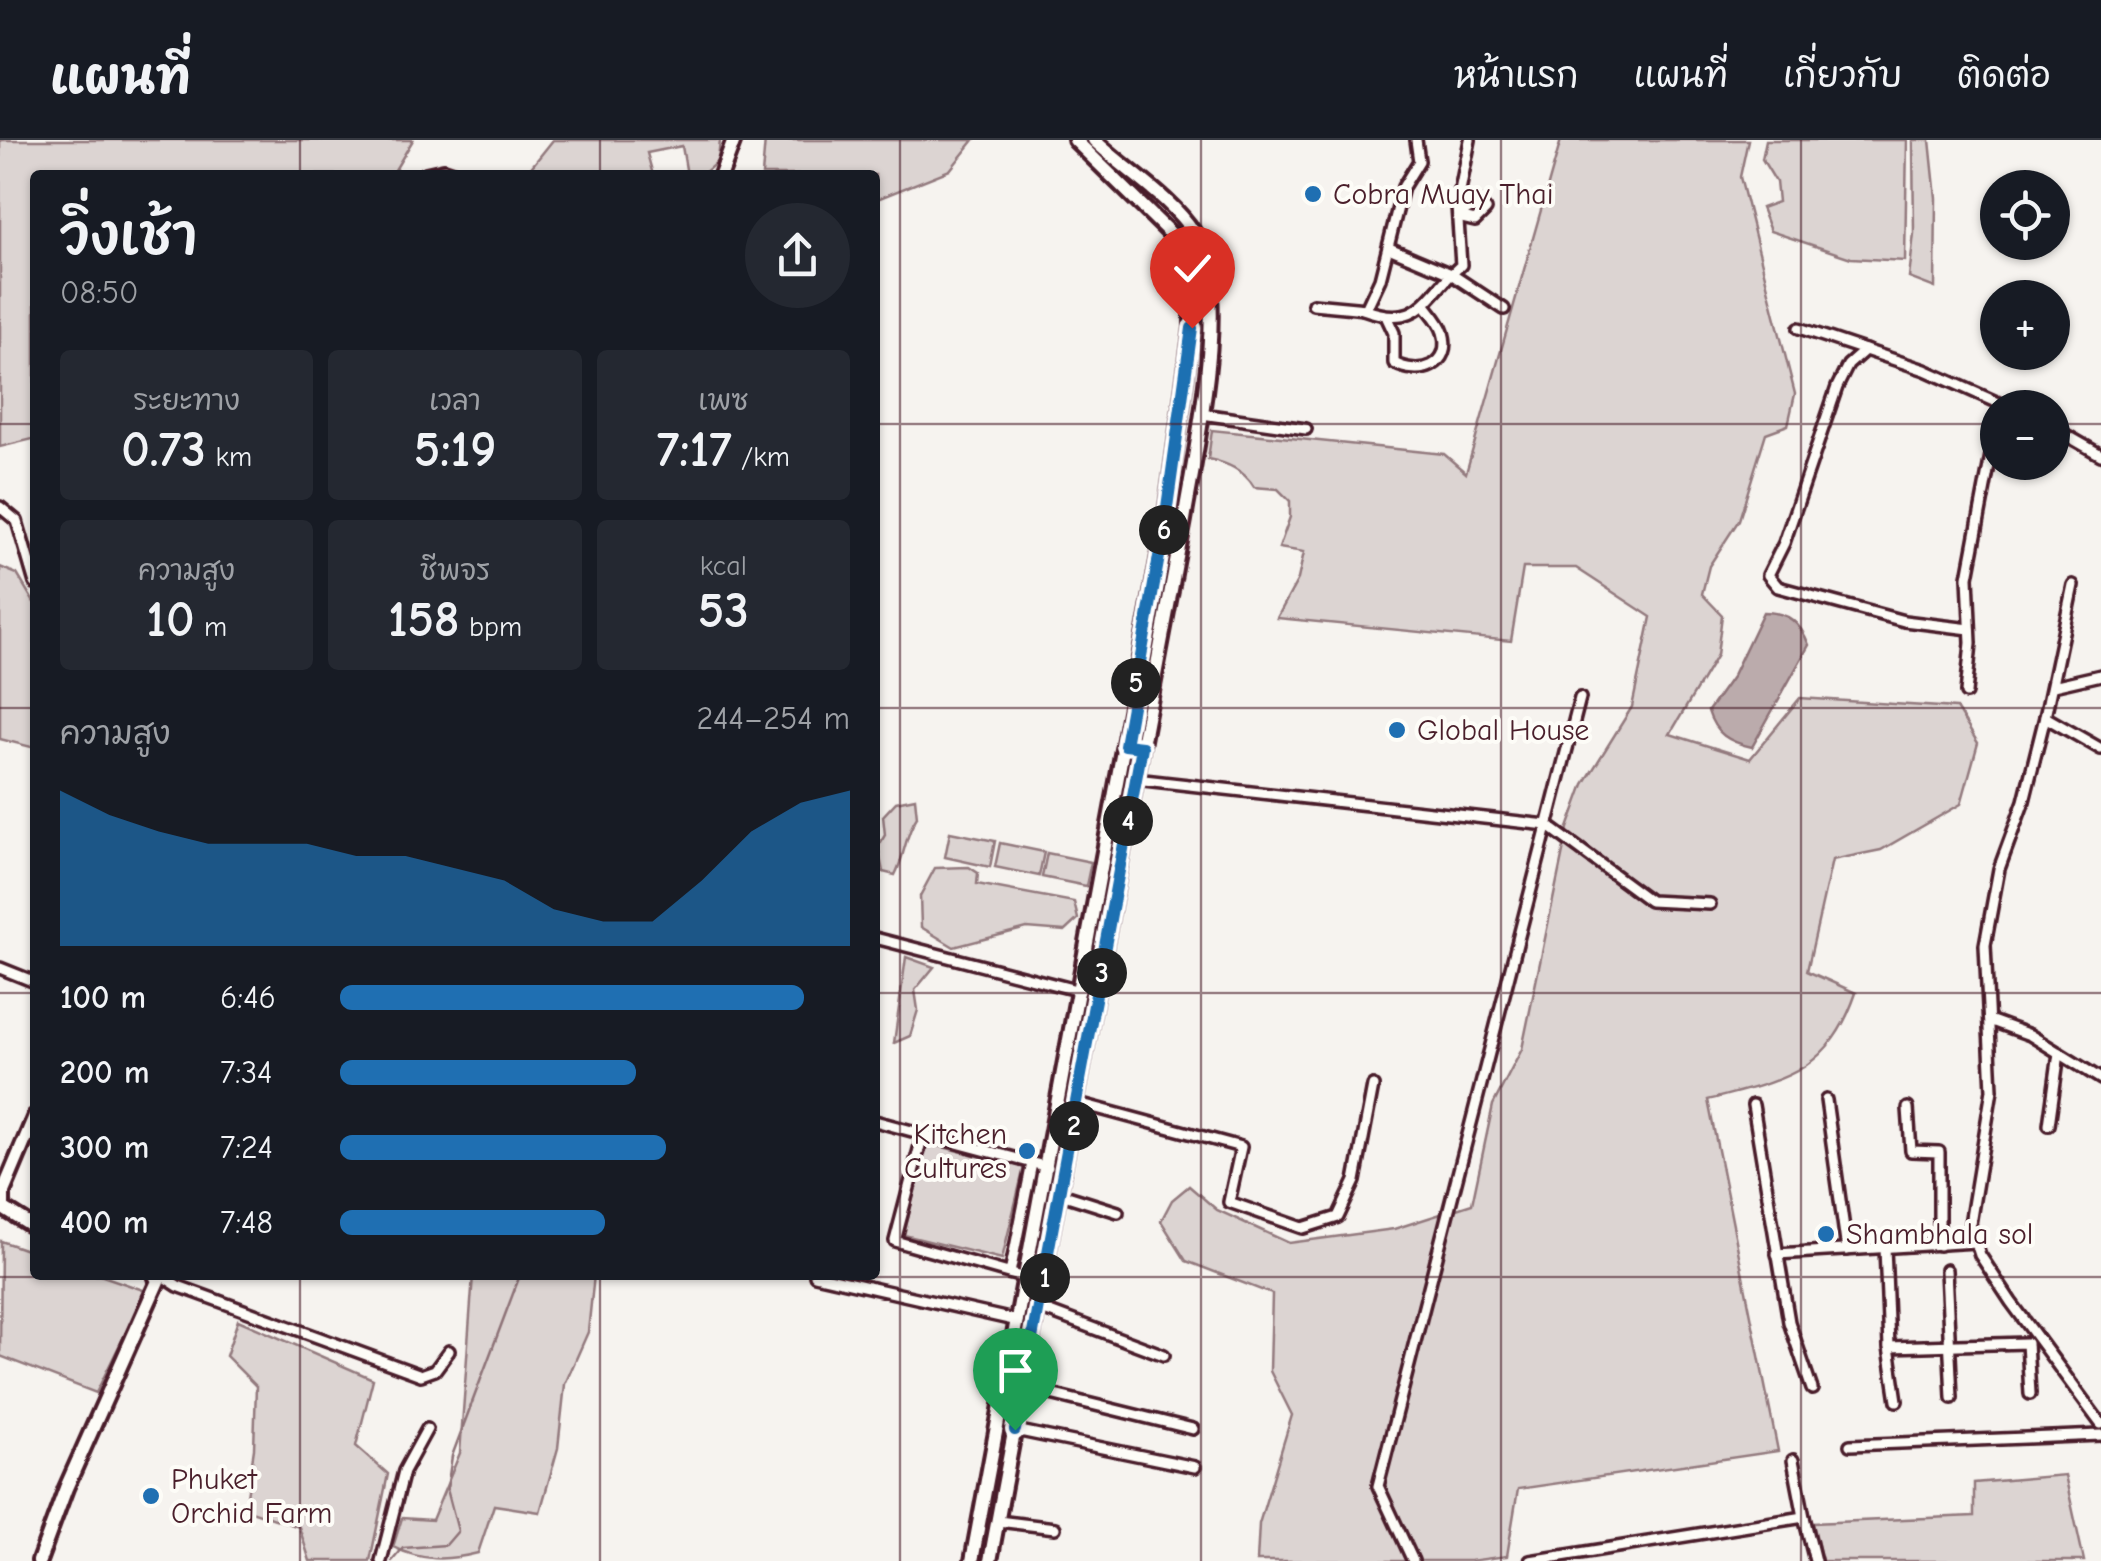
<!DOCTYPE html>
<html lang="th">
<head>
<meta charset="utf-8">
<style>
	:root { --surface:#171b24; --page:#242831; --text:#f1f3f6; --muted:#9ea1a6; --line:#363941; --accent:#1f6fb2 }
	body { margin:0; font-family:"Comic Neue","Playpen Sans Thai",sans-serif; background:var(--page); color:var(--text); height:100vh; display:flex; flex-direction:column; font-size:38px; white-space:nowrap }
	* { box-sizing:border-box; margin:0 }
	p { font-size:32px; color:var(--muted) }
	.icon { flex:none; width:55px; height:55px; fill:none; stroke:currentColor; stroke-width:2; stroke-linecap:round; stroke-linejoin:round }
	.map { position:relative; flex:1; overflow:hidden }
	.details { position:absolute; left:30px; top:30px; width:850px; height:1110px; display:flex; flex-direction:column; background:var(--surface); border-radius:10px; box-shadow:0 2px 8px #0004 }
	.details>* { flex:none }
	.buttons { position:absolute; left:1980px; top:30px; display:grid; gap:20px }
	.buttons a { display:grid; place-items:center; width:90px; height:90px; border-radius:50%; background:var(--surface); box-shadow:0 2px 8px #0004; font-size:50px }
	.pin { position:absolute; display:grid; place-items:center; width:85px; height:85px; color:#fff; margin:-102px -42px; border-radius:50% 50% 50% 0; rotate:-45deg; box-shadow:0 0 10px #0007 }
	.pin .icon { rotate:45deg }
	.km { position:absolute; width:50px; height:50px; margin:-25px; border-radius:50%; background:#222; color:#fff; font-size:28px; line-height:50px; text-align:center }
	.round { display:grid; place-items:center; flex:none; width:105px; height:105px; border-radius:52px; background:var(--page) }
	.overview { display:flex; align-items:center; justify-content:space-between; height:170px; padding:0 30px }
	h1 { font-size:55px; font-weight:600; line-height:75px }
	.figures { display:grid; grid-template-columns:repeat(3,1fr); gap:15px; height:170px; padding:10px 30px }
	.figures div { display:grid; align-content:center; border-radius:10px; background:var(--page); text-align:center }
	.figures b { font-size:50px; font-weight:600 }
	.figures small { font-size:28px; font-weight:400 }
	.figures p { font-size:28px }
	.chart { height:280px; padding:20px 30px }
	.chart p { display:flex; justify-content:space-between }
	.chart svg { width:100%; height:180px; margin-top:10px; fill:var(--accent); opacity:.7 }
	ul { padding:0 30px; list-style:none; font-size:32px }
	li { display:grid; grid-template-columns:160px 120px 1fr; align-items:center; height:75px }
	li i { height:25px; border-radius:12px; background:var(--accent) }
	header { display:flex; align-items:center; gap:60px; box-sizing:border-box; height:140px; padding:0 50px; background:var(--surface); border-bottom:2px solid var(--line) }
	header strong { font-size:48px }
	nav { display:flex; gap:55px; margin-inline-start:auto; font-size:35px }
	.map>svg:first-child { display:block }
	.green { fill:#dcd4d2; stroke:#937a7e; stroke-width:2.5 }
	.water { fill:#bbabac; stroke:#8e7378; stroke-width:2.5 }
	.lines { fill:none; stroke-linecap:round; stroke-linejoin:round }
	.stream { stroke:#8e7378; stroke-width:2.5 }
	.street-casing { stroke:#4a1f2b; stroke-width:16 }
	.secondary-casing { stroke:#4a1f2b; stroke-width:20 }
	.street { stroke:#fdfcf7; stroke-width:9 }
	.secondary { stroke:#fdfcf7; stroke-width:12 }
	.route-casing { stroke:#fff; stroke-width:20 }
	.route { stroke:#1f6fb2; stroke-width:12 }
	.grid { fill:none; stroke:#4a1f2b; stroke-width:2.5; stroke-opacity:0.55 }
	.poi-dot { fill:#1f6fb2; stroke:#fdfcf7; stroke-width:4 }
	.labels { text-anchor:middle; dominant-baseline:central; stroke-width:8; stroke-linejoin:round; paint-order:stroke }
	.poi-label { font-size:30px; fill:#4a1f2b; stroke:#fdfcf7; text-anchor:start }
</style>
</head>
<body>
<header>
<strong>แผนที่</strong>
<nav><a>หน้าแรก</a><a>แผนที่</a><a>เกี่ยวกับ</a><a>ติดต่อ</a></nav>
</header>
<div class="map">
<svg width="2101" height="1421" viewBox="0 0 2101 1421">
	<rect width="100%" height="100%" fill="#f6f3ef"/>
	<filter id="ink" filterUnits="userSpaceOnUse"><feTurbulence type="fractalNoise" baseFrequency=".01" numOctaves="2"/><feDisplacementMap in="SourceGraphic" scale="20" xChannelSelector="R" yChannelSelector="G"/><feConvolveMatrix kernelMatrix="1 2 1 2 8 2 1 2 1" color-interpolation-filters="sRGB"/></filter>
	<g filter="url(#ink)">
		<g class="green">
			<path d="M0,0h413l-21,35h-357v259l-2,5 -33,8z"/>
			<path d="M553,0h167l-2,21 -16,14h-15l-5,-29 -35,7 6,22h-128z"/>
			<path d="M765,0h209l-24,30 -75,30v-25h-113z"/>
			<path d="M1561,0h187l-8,37 55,217 -7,31 -22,8 -27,87 -30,46 -7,28 20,21 -5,40 -47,79 80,25 50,-61 156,10 22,35 -17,61 -80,46 -49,10 -25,111 49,22c-28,81 -73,87 -148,107l70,351 -260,38 -11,67 -37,5h-213l2,-37 33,-109 -22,-44 2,-77 -86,-33 -25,-40 11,-21 17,-14 28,24 72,33 105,-14 78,-25 21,-99 29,-56 46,-221 16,-44 48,-77 19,-90 -75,-49h-53l-12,73 -234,-23 21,-39 6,-27 -25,-4 11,-31v-16l-12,-12 -24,-2c-10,-17 -27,-24 -46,-28l4,-29 232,24 22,19z"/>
			<path d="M1766,0h141l-2,121 -54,-3 -81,-27 -9,-23 17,-6 -2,-20 -14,-23z"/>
			<path d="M1913,0h17l6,58 -1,90 -26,-10 5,-45z"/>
			<path d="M0,427l17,7 18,30v144l-35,-9z"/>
			<path d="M915,658l2,19c-12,17 -12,39 -22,58l-12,-3 -5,-25 7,-12 -2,-19 13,-14z"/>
			<path d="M950,692l45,9 -5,26 -45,-10z"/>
			<path d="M1000,703l44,9 -5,24 -44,-9z"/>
			<path d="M1047,713l44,9 -5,24 -44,-9z"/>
			<path d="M969,727l9,6 -1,11 97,18 4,17 -13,12 -38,-3 -73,19 -33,-20 -1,-31 15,-28z"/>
			<path d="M906,817l28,10 -19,23 3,20 -8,26 -16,7z"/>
			<path d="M926,1003l98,24 -22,92 -98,-24z"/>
			<path d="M1,1101l34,12v22h65l46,16 -50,102 -96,-37z"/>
			<path d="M473,1135h121l-6,57 -23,52 -7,64 -18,64 -46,-7 -16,48c-31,8 -57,8 -85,-6l9,-29 30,2 28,-67z"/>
			<path d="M238,1180l135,59 -17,67 32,28 -18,87h-60l-11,-34 -54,-18 9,-60 2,-63 -30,-30z"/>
			<path d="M2065,1335l19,86h-262l-9,-38 161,-7v-33z"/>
		</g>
		<path class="water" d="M1763,472c25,0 37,10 46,33l-57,102c-23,-5 -37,-13 -44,-36l24,-34z"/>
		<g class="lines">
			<path class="stream" d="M392,1421l11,-13 43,-3 12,-14 -11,-42 5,-33 68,-181"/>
			<g class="street-casing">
				<g id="street">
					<path d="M1458,75l22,-12 6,7 -11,11 -17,-4"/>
					<path d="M1389,108l62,26 53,35"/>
					<path d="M1313,164l53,5 14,-30 23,-92 16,-26 -3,-21"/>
					<path d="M1363,169c57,21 61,-11 98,-44l-4,-59 13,-66"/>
					<path d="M1387,178l7,15v30c25,14 59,3 49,-31 -3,-10 -12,-19 -18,-27"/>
					<path d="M1799,188l126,42 85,38"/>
					<path d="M1865,210l-17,15 -11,22 -53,156 -16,32 10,12 126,34 66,8"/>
					<path d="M1202,274l104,15"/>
					<path d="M2052,287l49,28"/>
					<path d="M0,367l17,14 18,62"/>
					<path d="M2053,546l48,-11"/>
					<path d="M1966,553l5,-50 -3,-66 30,-159"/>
					<path d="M2045,577l28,-132"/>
					<path d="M2101,609l-56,-32 -21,84 -25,68 -14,76 7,145 -22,134 10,31 31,47 90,122"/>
					<path d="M1135,639l412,46 103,76 60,3"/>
					<path d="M875,798l205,53"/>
					<path d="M0,828l35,14"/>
					<path d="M1989,880l41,15 71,44"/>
					<path d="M1826,960l21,150"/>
					<path d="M1078,963l163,44 -12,55 74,26 35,-11 17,-36 18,-95"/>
					<path d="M1753,965l36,217 23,67"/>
					<path d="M1908,968l3,43 28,1v93"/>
					<path d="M875,981l48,13 -28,107 131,37"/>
					<path d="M2049,985l10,-72"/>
					<path d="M923,994l125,33"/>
					<path d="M1061,1054l57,18"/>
					<path d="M1885,1107l4,100 8,54"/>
					<path d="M1777,1114l199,-12"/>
					<path d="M1946,1130l6,128"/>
					<path d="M1010,1133l22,-110"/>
					<path d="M161,1135l17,11 243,89 14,-5 14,-19"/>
					<path d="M815,1135l203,46"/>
					<path d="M1039,1168l125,47"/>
					<path d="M1889,1207l138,-4 3,51"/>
					<path d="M1022,1247l171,42"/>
					<path d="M1015,1290l180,37"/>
					<path d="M1850,1305l251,-10"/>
					<path d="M1793,1320l11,57"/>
					<path d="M998,1381l57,7"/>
					<path d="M381,1421l23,-90 23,-42"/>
					<path d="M1413,1421l-35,-75 202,-788"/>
					<path d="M1530,1421l274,-44 11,44"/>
				</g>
			</g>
			<g class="secondary-casing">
				<g id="secondary">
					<path d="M426,35l18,-4 12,4"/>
					<path d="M721,35l13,-35"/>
					<path d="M35,976l-32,76v16l32,20"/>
					<path d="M39,1421l27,-73 92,-207 -3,-6"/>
					<path d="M972,1421l192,-1032 28,-201v-42l-11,-42 -106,-104"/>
					<path d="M990,1421l194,-1041c11,-68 48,-229 10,-287 -23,-36 -69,-63 -100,-93"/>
				</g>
			</g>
			<use href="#street" class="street"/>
			<use href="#secondary" class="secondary"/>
		</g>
	</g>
	<g class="lines" filter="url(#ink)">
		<g class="route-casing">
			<path id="route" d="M1015,1290l127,-683 -17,-2 39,-216 28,-201"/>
		</g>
		<use href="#route" class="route"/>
	</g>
	<path class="grid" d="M300,0v35M600,0v35M900,0v1421M1201,0v1421M1501,0v1421M1801,0v1421M0,284h35M875,284h1123M2052,284h49M0,568h35M875,568h1226M0,853h35M875,853h1226M300,1135v286M600,1135v286M0,1137h2101"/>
	<g class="poi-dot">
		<circle cx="1313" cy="54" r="10"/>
		<circle cx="1397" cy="590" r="10"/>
		<circle cx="1027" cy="1011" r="10"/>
		<circle cx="1826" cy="1094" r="10"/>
		<circle cx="151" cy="1356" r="10"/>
	</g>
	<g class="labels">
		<g class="poi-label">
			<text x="1333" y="54">Cobra Muay Thai</text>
			<text x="1417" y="590">Global House</text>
			<text x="1007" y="994" text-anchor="end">Kitchen<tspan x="1007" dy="34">Cultures</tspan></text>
			<text x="1846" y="1094">Shambhala sol</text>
			<text x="171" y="1339">Phuket<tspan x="171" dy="34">Orchid Farm</tspan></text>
		</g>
	</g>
</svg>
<div class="buttons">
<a><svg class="icon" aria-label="locate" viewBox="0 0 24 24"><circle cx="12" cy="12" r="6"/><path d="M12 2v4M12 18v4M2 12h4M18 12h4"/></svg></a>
<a>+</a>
<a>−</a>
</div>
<div class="pin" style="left:1015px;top:1290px;background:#1e9e55"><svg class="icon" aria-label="arrive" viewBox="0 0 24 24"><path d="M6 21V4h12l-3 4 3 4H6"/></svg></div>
<div class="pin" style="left:1192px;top:188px;background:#d93025"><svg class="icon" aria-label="check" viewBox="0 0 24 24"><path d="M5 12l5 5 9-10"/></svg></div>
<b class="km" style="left:1045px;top:1138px">1</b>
<b class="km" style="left:1074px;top:986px">2</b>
<b class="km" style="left:1102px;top:833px">3</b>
<b class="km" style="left:1128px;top:681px">4</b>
<b class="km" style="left:1136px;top:543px">5</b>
<b class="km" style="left:1164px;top:390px">6</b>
<section class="details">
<div class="overview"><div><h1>วิ่งเช้า</h1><p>08:50</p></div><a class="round"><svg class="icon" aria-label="share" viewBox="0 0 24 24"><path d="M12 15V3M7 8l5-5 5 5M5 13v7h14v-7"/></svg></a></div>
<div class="figures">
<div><p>ระยะทาง</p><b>0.73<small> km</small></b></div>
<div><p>เวลา</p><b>5:19</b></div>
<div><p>เพซ</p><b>7:17<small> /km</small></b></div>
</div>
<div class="figures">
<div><p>ความสูง</p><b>10<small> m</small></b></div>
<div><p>ชีพจร</p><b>158<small> bpm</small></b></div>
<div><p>kcal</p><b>53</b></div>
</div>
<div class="chart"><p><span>ความสูง</span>244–254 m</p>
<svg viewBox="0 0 160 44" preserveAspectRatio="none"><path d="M0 44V6L10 12L20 16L30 19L40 19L50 19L60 22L70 22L80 25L90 28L100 35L110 38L120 38L130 28L140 16L150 9L160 6V44z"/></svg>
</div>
<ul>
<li><b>100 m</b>6:46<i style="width:91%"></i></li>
<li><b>200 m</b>7:34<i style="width:58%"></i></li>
<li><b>300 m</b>7:24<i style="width:64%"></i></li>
<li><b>400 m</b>7:48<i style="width:52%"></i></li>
</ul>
</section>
</div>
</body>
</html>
